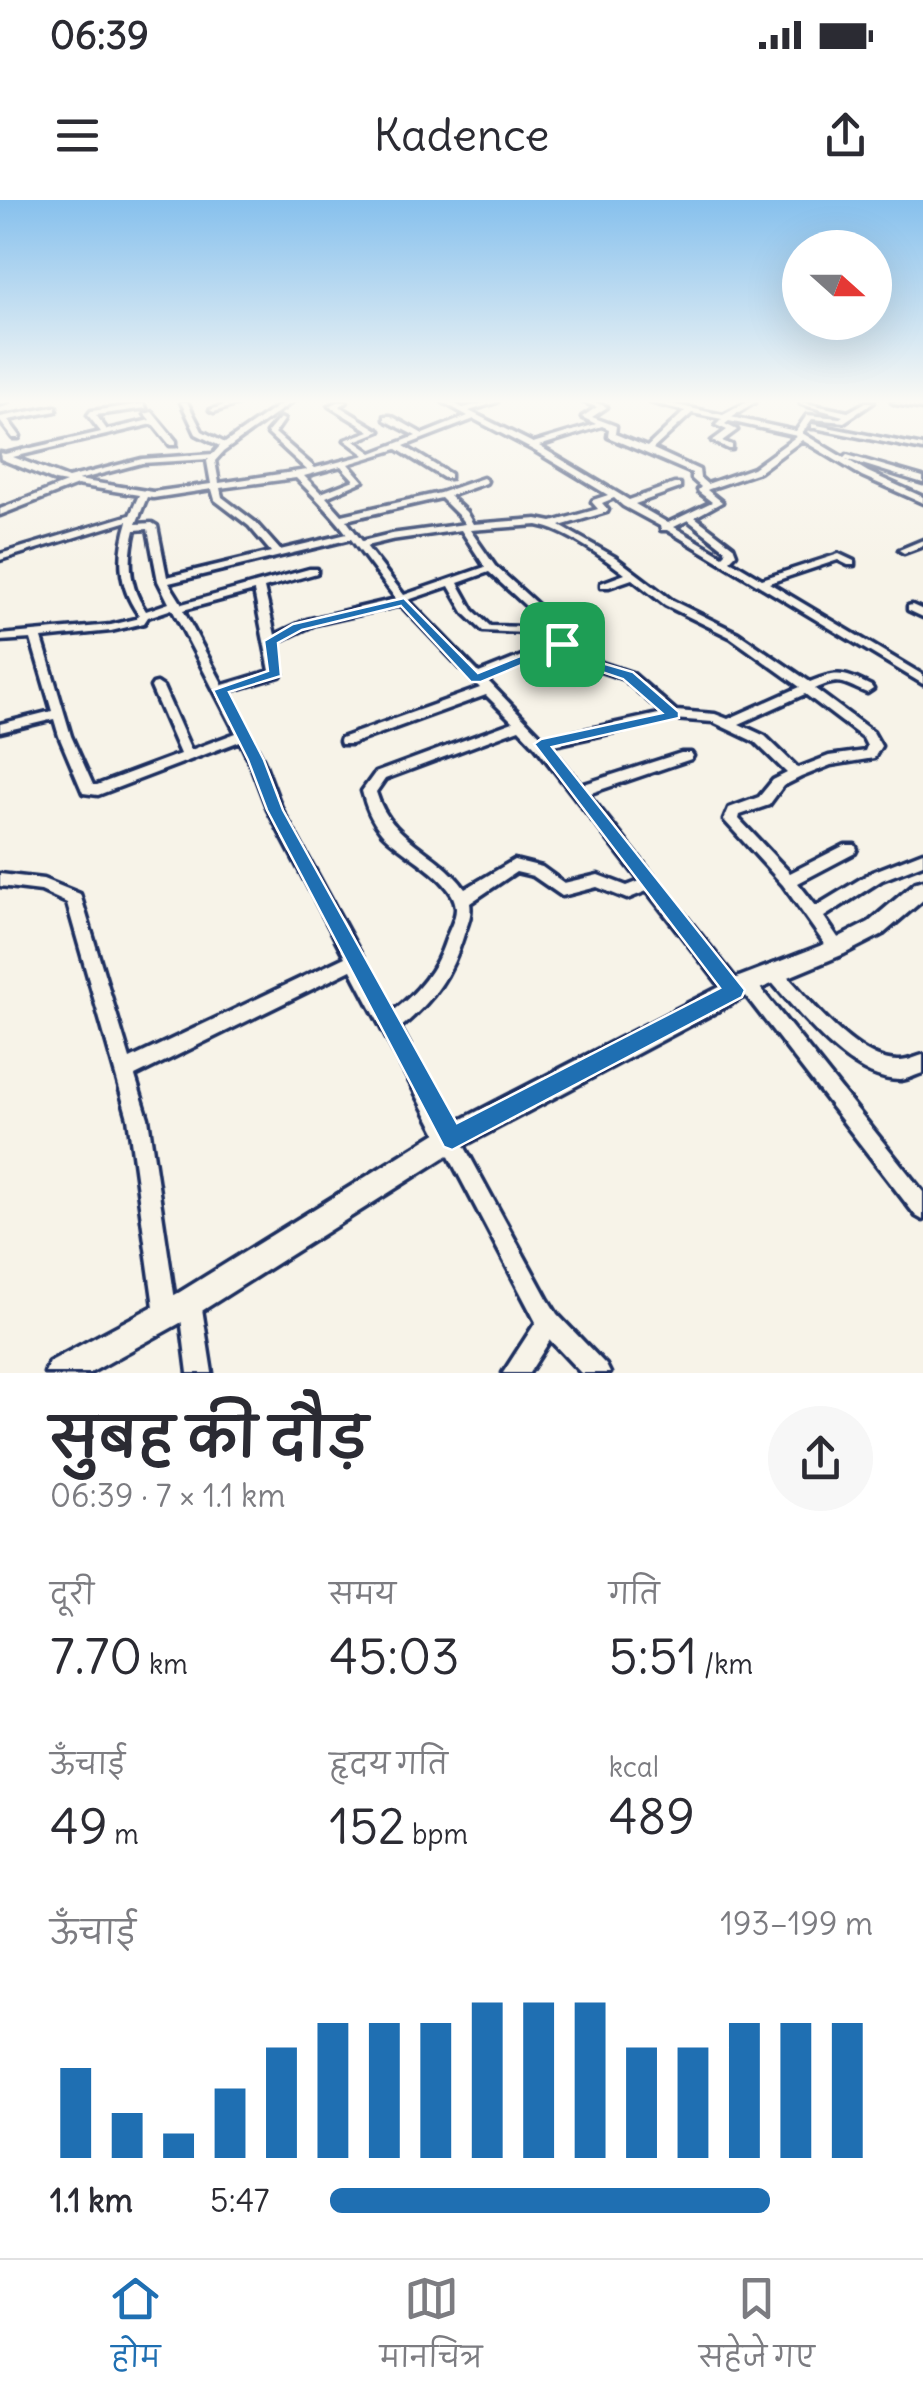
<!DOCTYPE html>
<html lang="hi">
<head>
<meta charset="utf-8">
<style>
	:root { --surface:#fff; --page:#f7f7f7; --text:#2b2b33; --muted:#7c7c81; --line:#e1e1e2; --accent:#1f6fb2 }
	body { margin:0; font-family:Delius,"Playpen Sans Deva",sans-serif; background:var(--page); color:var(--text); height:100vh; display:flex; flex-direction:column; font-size:38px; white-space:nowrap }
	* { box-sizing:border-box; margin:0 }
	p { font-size:32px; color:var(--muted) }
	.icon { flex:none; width:55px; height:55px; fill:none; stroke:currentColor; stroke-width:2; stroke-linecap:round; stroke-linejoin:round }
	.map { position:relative; height:1173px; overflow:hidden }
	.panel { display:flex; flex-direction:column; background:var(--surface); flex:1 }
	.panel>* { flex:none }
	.needle { width:65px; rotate:111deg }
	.buttons { position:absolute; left:782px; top:30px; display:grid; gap:20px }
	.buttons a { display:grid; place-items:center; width:110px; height:110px; border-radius:50%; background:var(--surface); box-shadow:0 10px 40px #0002; font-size:50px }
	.pin { position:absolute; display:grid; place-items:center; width:85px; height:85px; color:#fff; margin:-42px; border-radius:20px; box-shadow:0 5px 15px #0006 }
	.round { display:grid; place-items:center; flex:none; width:105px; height:105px; border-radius:52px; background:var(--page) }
	.summary { display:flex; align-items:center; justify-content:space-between; height:170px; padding:0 50px }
	h1 { font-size:55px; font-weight:600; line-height:75px }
	.stats { display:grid; grid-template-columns:repeat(3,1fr); gap:15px; height:170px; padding:10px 50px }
	.stats div { display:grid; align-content:center }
	.stats b { font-size:50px; font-weight:600 }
	.stats small { font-size:28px; font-weight:400 }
	.stats p { font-size:28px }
	.chart { height:280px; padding:20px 50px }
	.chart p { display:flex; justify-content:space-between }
	.chart svg { width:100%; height:180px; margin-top:10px; stroke:var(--accent); stroke-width:6 }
	ul { padding:0 50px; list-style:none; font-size:32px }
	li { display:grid; grid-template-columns:160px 120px 1fr; align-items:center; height:75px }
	li i { height:25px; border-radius:12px; background:var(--accent) }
	.status { display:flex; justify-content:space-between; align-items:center; height:70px; padding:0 50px; background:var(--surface); direction:ltr }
	.status svg { height:28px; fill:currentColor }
	header { display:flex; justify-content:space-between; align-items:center; height:130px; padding:0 50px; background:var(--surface); font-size:45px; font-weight:600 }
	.menu { display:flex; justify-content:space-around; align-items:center; height:140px; border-top:2px solid var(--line); background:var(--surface); font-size:28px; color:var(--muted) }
	.menu a { display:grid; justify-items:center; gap:5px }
	.menu .selected { color:var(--accent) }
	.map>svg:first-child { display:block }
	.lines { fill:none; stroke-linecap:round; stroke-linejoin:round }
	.minor-casing { stroke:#1b2f5e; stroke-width:7 }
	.major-casing { stroke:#1b2f5e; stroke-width:7 }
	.minor { fill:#f7f3e8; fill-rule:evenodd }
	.major { fill:#f7f3e8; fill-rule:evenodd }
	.route { fill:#1f6fb2; stroke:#fff; stroke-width:2.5; fill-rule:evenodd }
</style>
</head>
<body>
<div class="status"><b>06:39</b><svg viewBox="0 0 49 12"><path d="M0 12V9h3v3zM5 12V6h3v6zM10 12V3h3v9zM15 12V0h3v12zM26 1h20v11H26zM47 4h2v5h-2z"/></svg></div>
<header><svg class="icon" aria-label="menu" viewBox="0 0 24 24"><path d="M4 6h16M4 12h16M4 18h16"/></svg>Kadence<svg class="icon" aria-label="share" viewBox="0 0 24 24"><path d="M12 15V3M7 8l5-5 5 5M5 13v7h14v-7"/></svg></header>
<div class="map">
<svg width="923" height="1173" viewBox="0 0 923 1173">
	<rect width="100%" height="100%" fill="#f7f3e8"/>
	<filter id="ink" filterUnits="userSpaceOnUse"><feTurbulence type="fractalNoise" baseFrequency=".01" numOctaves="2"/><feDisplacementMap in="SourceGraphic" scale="20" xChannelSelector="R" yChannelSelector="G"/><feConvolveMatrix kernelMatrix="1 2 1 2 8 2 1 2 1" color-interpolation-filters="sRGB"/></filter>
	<g filter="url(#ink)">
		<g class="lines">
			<g class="minor-casing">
				<g id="minor">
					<path d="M0,202h8l-8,2z"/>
					<path d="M181,202h6l15,29 23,12 59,-41h8l-69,50 -8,9 4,22 88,-13 -40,-37 13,-15 4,2 -9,13 40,35 50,-13 -20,-15 25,-9 -41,-25 9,-4h9l-8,4 41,25 -25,10 17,12 44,-17 -31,-16v-4h6l32,18 45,-18 -25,-14h8l12,6 24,-6h10l-28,9 64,32 63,-19 -14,-7 15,-10 -13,-5h10l13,5 -15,10 24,9 -1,8 32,13 38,-36 -35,-9h12l61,13 24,-13h8l-24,15 65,14 11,-16 33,3 3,-2 -42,-12 -1,-2 48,10 18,-10h8l-30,20 -32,-3 -10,14 42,25 3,-3 76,22v6l-77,-24 22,13 55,25v6l-61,-27 -60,-36 -43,32 -50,17 -2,1 15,12 -27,15 38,29 3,8 -6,6 32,19 77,-25 15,7v4h-6l-10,-5 -69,23 154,92v9l-256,-154h-6l-1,-4 -37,-20 -9,-8 -12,5 6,7 -1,2 -47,14 55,31 58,44 65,32 72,49c28,-12 35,-9 61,4l2,3 -6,4c-25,-10 -26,-16 -52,-4l58,43 8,14 -7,12 -43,7 -30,12 -18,9 -14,19 -29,10 -1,4 51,54 55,-28h10l2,4 -2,4 -57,30 18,23 56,-34 51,-20v12l-41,16 -58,37 21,31 -2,5 -6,2 -6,-2 -48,-68 -59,-65 5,-12 30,-11 14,-17 14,-7 -32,-31 -42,-20 -40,-3 -123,27 31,39 100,-32h10l2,3 -2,3 -103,35 151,189 2,-4 6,-3 6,3 170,213v28l-7,-4 -173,-224 -2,5 -6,2 -6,-2 -82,-106 -20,8 -30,-12 -35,9 -29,-20 -17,-4 -46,31c2,11 -2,20 -6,31 -13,42 -30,66 -64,94l147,270 10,16 49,51 4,8h-29l-31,-33 -21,33h-26l33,-51 -185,-352 -216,106 13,42 29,196 -3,8 -8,3 -8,-3 -3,-8 -27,-196 -61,-215 -26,-12 -41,-5v-12l43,5 37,15 50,165 215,-102 -77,-147 -19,-50 -9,-19 -142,54 -15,-2 -24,-57 -5,-17 -54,13v-8l52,-13 -21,-72 -31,2v-6l111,-10 25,-6 3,-4c-22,-30 -21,-61 -11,-94l-128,39v-6l130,-39 9,-20 -62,-10 -77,30v-6l66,-26 -11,-2 -54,-22 -1,-6 5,1 96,-22 -13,-17 3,-4 52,-7 3,4 -50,7 11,15 43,-10 -5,-6 7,-2 24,29v4h-6l-17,-21 -140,33 55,21 74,-19 71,-5 7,-8 -24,-12zM692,213l30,6 -6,6 11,5 -15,11 17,8h3v-4l-10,-4 15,-11 -12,-6 4,-3 68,15 -44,32 -46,16 -7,-6 -1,-8 -46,-21zM474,219l61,32 73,44 -15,5 -1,2 6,7 -46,13 -15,-3 -64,5 -7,-12 -17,-16 37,-13 1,-2 -4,-3 -43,15 -98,22 -16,-18 37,-16 -15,-17 49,-15 47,29h6v-4l-46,-28zM602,226l7,3 -1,8 84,36v6l9,8 -3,3 1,2 13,10 -44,21 -33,-19 45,-16v-4h-6l-45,16 -90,-54zM209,259l-2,2 4,23 -58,8 -75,-12 64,-17zM341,266l13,14 -33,13 -17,-17zM296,278c19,19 36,36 51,56l-67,16 -25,-28 -33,-25 -2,-9zM212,289l3,11 34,26 22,26 -104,25 -10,-51 -5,-3 -16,1 11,-27 6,1zM441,298l18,18 6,8 -74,10 -29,7 -16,-21zM688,320l37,29 1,4 -3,3 -49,-29zM537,325c28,5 65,31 88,49l-24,9v4h8l23,-8 33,26 65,32 70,50 -72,32 -13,-5 -39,-3 -44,-38 -30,-10 -107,-97 -25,-36zM148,329l10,52 11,22 -23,8c-18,-25 -18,-53 -11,-81zM461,330l24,37 -81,28 -38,-49 25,-6zM351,339l45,60 -89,21 -32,15 -11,-47 53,-15v-4h-8l-127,35 -13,-21zM489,372l74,68 -34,-13 -39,-1 -17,-16 -15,-27zM449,386l16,28 18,17 44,2 25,11 -73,29 -71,-73zM254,391l16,80 -47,14 -40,-75zM401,405l79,83 -139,50 -1,3 1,3h10l135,-49 27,27 -138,51 -13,18c4,16 9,29 20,42 18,20 75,47 74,76 0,9 -7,21 -10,30 -10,31 -28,53 -54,73l-110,-202 -19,-50 -36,-68 53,-16 2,-3 -5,-31 38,-18zM172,409l64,124 -45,17 -28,-63 -6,-4 -4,1 -2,3 29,67 -83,31h-4l-22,-49 -29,-98 69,-7 33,-8 4,-6zM568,444l26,25 30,10 39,34 -119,26 -58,-60zM805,494l58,44 4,8 -2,5 -36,5 -31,12 -33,-32 -26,-12zM519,529l17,18 104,134 -13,5 -29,-11 -34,8 -22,-16 -28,-7 -49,29c-28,-40 -74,-47 -89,-97l9,-13z"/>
					<path d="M233,202h11l-30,10 -4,-2z"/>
					<path d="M892,202l31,3v4l-27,-5z"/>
					<path d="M53,207h3v4l-48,9 12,16 -1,2h-6l-13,-17v-4z"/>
					<path d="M812,224l111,22v4l-108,-22h-3z"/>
					<path d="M923,340v6l-19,7 -5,-3z"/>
					<path d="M912,405l11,5v7l-15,-7v-4z"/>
					<path d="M773,764l6,3c28,29 77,96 121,94 8,0 16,-4 23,-6v18c-7,2 -15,6 -22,7 -52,1 -102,-68 -134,-103l-2,-5 2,-5z"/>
					<path d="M190,1091l8,3 3,8 11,71h-24l-9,-71 3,-8z"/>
				</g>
			</g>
			<g class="major-casing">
				<path id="major" d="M923,680v20l-40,34 -39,20 -89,37 -294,156 -261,165 -110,61h-45l4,-11 131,-70 263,-163 296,-152 91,-35 39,-20 47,-40z"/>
			</g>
			<use href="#minor" class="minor"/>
			<use href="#major" class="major"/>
		</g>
	</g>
	<linearGradient id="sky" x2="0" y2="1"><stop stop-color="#86c0ed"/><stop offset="0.55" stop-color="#fbfaf5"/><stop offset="1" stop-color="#fbfaf5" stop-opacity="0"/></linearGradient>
	<rect width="923" height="366" fill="url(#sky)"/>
	<path class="route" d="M404,398l74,75 90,-36 34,26 31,9 46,40v6l-127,29 193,243 -3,7 -290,153 -8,-3 -177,-337 -19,-50 -35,-70 55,-19 -4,-30 29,-17zM401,406l70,76h10l86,-36 26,23 30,10 39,34 -121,26 -7,5 186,244 -263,135 -174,-313 -19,-50 -35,-68 52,-16 -3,-33 24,-13z"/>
</svg>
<div class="buttons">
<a><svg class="needle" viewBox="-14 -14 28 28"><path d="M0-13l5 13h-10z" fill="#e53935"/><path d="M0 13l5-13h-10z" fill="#7c7c81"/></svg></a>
</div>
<div class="pin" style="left:562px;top:444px;background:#1e9e55"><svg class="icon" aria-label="arrive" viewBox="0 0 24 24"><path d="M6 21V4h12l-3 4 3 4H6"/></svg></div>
</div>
<section class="panel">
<div class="summary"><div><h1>सुबह की दौड़</h1><p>06:39 · 7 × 1.1 km</p></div><a class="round"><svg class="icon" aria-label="share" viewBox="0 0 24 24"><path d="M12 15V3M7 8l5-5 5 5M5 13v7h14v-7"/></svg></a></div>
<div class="stats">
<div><p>दूरी</p><b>7.70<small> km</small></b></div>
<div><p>समय</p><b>45:03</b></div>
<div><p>गति</p><b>5:51<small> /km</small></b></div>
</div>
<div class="stats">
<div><p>ऊँचाई</p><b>49<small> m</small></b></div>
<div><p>हृदय गति</p><b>152<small> bpm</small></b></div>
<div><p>kcal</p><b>489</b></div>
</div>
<div class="chart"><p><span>ऊँचाई</span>193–199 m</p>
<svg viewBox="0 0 160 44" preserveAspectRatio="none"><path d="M5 44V22M15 44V33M25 44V38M35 44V27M45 44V17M55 44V11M65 44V11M75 44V11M85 44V6M95 44V6M105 44V6M115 44V17M125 44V17M135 44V11M145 44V11M155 44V11"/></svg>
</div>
<ul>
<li><b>1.1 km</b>5:47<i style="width:81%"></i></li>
</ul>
</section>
<nav class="menu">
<a class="selected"><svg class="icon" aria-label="home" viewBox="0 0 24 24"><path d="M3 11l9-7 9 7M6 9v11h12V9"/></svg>होम</a>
<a><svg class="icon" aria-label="map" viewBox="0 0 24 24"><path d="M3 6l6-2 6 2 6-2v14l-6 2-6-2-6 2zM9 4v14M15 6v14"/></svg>मानचित्र</a>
<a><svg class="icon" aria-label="saved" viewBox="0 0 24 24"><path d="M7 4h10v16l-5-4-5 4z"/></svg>सहेजे गए</a>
</nav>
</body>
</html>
